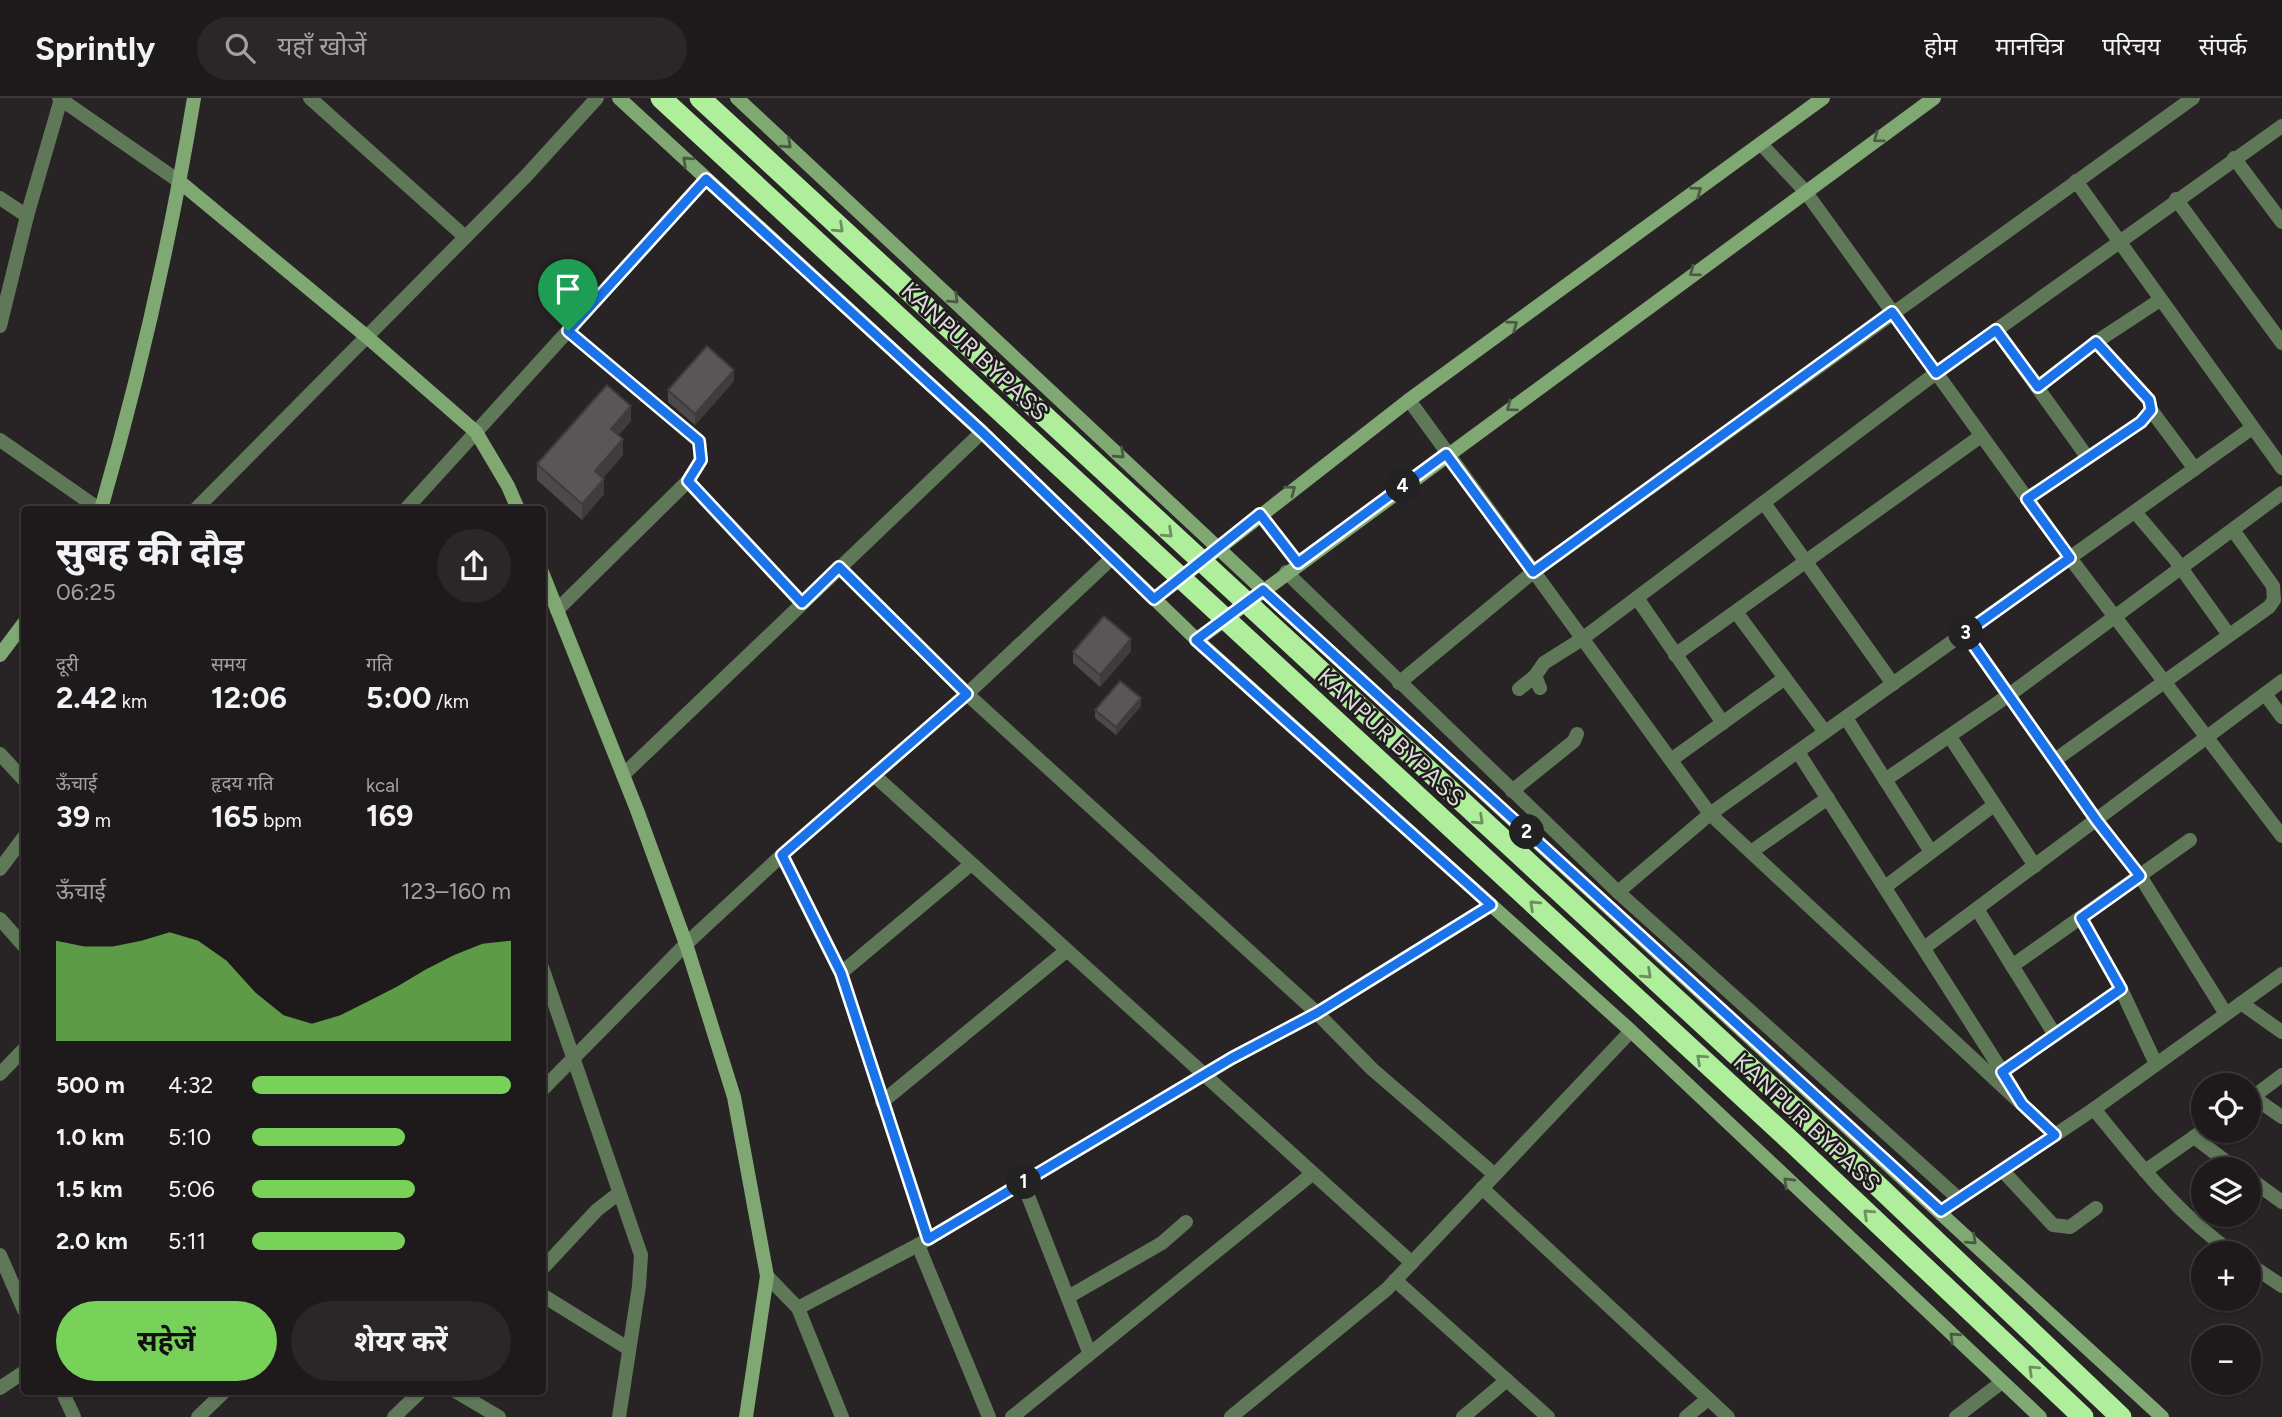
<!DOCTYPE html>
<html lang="hi">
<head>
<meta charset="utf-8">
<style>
	:root { --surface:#1e1a1b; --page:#2b2728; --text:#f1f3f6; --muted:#a1a1a3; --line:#3c383a; --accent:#78d259 }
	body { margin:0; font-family:Figtree,"Noto Sans Devanagari",sans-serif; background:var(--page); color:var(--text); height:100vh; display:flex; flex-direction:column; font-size:26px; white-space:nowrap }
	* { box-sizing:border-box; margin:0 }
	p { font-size:23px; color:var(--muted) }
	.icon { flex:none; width:38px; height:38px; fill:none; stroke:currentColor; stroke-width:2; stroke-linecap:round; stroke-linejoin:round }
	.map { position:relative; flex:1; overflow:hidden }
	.side { position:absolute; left:21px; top:408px; width:525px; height:889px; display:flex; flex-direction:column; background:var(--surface); border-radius:7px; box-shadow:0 2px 5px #0004,0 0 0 2px var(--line) }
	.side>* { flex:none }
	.tools { position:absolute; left:2191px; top:975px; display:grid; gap:14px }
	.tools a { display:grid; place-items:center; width:70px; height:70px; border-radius:50%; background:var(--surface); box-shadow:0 2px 5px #0004,0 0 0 2px var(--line); font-size:35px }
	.pin { position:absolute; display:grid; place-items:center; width:60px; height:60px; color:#fff; margin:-72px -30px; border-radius:50% 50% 50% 0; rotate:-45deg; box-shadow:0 0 7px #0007 }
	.pin .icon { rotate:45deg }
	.km { position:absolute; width:35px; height:35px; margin:-18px; border-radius:50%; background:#222; color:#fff; font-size:19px; line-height:35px; text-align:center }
	.round { display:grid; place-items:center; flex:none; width:74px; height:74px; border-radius:37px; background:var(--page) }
	.head { display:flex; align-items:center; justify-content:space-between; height:119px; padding:0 35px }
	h1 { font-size:38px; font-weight:700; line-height:52px }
	.stats { display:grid; grid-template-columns:repeat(3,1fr); gap:10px; height:119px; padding:7px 35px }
	.stats div { display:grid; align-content:center }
	.stats b { font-size:30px; font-weight:700 }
	.stats small { font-size:19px; font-weight:400 }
	.stats p { font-size:19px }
	.chart { height:196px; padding:14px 35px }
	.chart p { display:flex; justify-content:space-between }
	.chart svg { width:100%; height:126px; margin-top:7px; fill:var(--accent); opacity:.7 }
	.cta { display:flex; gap:14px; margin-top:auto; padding:14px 35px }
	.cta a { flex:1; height:80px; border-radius:42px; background:var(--accent); color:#111; font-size:28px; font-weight:700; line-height:80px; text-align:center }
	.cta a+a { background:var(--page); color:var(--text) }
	ul { padding:0 35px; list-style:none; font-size:23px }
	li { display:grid; grid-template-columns:112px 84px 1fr; align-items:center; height:52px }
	li i { height:18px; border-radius:9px; background:var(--accent) }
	header { display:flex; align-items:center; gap:42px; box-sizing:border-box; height:98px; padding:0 35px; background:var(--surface); border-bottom:2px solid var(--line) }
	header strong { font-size:33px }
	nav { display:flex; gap:38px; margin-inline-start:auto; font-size:24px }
	.search { width:490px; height:63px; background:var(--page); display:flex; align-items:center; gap:18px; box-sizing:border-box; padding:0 24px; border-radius:38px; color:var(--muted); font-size:26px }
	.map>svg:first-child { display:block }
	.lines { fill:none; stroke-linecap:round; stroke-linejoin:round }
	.street { stroke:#5f7858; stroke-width:14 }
	.secondary { stroke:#80a873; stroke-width:14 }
	.highway-bridge { stroke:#afef9c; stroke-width:21 }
	.wall { fill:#4d494a }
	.shaded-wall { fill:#3f3c3c }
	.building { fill:#5a5556; stroke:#3f3c3c; stroke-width:2 }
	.oneway { stroke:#4a5a43 }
	.oneway2 { stroke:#6e8f62 }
	.route-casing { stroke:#fff; stroke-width:14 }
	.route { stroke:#1a73e8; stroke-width:9 }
	.labels { text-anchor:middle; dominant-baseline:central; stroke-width:5; stroke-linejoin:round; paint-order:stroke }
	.street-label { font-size:24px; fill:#dedbdc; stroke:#1e1a1b }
</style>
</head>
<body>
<header>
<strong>Sprintly</strong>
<div class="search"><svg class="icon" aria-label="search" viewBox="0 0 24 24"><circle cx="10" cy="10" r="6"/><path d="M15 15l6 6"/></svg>यहाँ खोजें</div>
<nav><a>होम</a><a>मानचित्र</a><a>परिचय</a><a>संपर्क</a></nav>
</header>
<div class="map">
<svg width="2282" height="1319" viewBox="0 0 2282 1319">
	<rect width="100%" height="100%" fill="#282324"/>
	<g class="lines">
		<g class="street">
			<path d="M59,0l121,84"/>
			<path d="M310,0l154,138"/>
			<path d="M1761,46l44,47 265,367 212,278"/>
			<path d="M2234,60l48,64"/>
			<path d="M2076,83l206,287"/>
			<path d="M0,100l27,18"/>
			<path d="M2176,101l106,144"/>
			<path d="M0,228l27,-110 34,-117"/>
			<path d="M1996,232l92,128"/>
			<path d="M2038,289l58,-45 64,-42"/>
			<path d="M1409,302l301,414 345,321"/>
			<path d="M2151,312l44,59"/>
			<path d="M0,342l99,69"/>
			<path d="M688,383l114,122"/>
			<path d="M2027,401l114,-77 10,-12 -2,-10 -53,-58"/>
			<path d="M1764,405l129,181"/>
			<path d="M196,411l330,-333 71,-78"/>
			<path d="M406,411l300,-330"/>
			<path d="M2135,414l39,46 55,77"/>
			<path d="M839,469l128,127 350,319 55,56 123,106"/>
			<path d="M1286,474l332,320 341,307"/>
			<path d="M1637,500l86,125"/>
			<path d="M557,512l131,-129 13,-21 -2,-19 -131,-110"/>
			<path d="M1736,514l89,120"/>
			<path d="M1965,535l132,188 43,55 86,138"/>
			<path d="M1675,557l306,-219"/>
			<path d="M1399,585l134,-111 660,-474"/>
			<path d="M1540,590l-5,-12 9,-13 38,-24 354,-266 346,-247"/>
			<path d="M1519,591l16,-13"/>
			<path d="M2265,596l17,23"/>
			<path d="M1846,620l85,134"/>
			<path d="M1950,639l85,129"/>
			<path d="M1798,654l214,335"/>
			<path d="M0,656l24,26"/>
			<path d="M1671,662l114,-82"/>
			<path d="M2055,662l214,-153 5,-7 -1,-14 -40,-56"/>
			<path d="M623,677l359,-343"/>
			<path d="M875,678l537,487"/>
			<path d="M1885,682l124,-85 273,-202"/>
			<path d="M1512,693l62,-50 3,-7"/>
			<path d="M1751,754l77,-54"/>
			<path d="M782,757l59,118 87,266"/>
			<path d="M0,771l24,-32"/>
			<path d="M1885,789l109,-82"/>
			<path d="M1618,794l92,-78 542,-386"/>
			<path d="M1977,811l78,126"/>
			<path d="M2081,820l40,71 35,75"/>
			<path d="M0,821l24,27"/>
			<path d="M1924,850l358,-267"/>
			<path d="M2012,868l178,-126"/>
			<path d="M542,869l99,288 -2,31 -20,131"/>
			<path d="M841,875l129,-108"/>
			<path d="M2241,905l41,29"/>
			<path d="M2002,974l119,-83"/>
			<path d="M0,976l24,-25"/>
			<path d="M542,992l144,-146 96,-89 185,-161 145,-136"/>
			<path d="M2253,999l29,20"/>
			<path d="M2249,1002l33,-25"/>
			<path d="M882,1004l184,-151"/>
			<path d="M2094,1011c43,53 83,105 139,144"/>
			<path d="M2194,1039l42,32"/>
			<path d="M2002,1072l51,55 17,2 26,-19"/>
			<path d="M2145,1073l59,-41"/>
			<path d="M2249,1080l33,24"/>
			<path d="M1023,1085l66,169"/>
			<path d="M1482,1090l246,229"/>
			<path d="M1941,1113l153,-102 188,-135"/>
			<path d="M918,1147l71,172"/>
			<path d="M0,1157l24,55"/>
			<path d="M2249,1166l33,22"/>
			<path d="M542,1171l55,-59 22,-17"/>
			<path d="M767,1178l31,32 44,109"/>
			<path d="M1395,1182l153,137"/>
			<path d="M542,1197l87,54"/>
			<path d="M1068,1199l94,-54 24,-21"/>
			<path d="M798,1210l120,-63 314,-187 85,-45 174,-108"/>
			<path d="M0,1290l24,-16"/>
			<path d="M62,1293l12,26"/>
			<path d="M455,1293l44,26"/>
			<path d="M198,1319l27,-26"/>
			<path d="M394,1319l27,-26"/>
			<path d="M1012,1319l300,-243"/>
			<path d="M1231,1319l156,-128 244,-258"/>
			<path d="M1463,1319l44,-37"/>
			<path d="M1686,1319l22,-18"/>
			<path d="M1956,1319l46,-35"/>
		</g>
		<g class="secondary">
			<path d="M619,0l363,334 215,208 434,391 409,386"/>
			<path d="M737,0l526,492 899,827"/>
			<path d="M180,84l186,154 110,96 32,54 10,23"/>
			<path d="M101,411c39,-135 70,-272 93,-411"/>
			<path d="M1260,416l38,49"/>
			<path d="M542,474l95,238 49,134 48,153 33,179 -21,141"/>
			<path d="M1154,501l255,-199 414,-302"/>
			<path d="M1197,542l737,-542"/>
			<path d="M0,557l24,-32"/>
		</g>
		<g class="highway-bridge">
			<path d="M661,0l1132,1045 290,274"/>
			<path d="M700,0l1158,1069 263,250"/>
		</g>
	</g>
	<g class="wall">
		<path d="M734,283l-39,44 -27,-23v-12z"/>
		<path d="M631,323l-13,14 5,20 -20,23 1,16 -22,26 -45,-40v-16z"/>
		<path d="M1131,553l-31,36 -27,-24v-11z"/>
		<path d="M1141,608l-25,29 -21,-17v-8z"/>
	</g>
	<g class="shaded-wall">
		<path d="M734,272v11l-39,44v-11z"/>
		<path d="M631,308v15l-20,23v-15z"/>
		<path d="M623,341v16l-28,32v-16z"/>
		<path d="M604,381v15l-22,26v-16z"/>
		<path d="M1131,541v12l-31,36v-12z"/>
		<path d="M1141,600v8l-25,29v-8z"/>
	</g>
	<g class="building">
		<path d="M707,248l27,24 -39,44 -27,-24z"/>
		<path d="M607,287l24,21 -20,23 12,10 -28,32 9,8 -22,25 -45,-40z"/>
		<path d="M1104,518l27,23 -31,36 -27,-23z"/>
		<path d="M1120,583l21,17 -25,29 -21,-17z"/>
	</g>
	<defs><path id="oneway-chevron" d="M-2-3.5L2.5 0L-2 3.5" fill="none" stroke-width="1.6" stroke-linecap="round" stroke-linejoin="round" transform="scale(1.75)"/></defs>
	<g class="oneway">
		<use href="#oneway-chevron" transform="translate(1878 40) rotate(144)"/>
		<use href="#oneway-chevron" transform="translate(787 46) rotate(43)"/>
		<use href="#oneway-chevron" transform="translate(687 63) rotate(-137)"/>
		<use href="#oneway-chevron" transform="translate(1697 93) rotate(-36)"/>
		<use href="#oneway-chevron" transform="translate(1694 174) rotate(144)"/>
		<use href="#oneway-chevron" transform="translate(954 201) rotate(43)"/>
		<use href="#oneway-chevron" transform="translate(1513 227) rotate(-36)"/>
		<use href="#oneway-chevron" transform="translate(1511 309) rotate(144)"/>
		<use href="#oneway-chevron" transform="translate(1120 356) rotate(43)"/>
		<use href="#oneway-chevron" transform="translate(1291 392) rotate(-37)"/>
		<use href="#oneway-chevron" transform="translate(1788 1084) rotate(-136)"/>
		<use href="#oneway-chevron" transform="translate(1972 1142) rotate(43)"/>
		<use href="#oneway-chevron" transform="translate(1954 1239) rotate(-137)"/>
	</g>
	<g class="oneway2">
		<use href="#oneway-chevron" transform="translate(839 130) rotate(43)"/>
		<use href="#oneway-chevron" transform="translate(1168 435) rotate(43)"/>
		<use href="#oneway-chevron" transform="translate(1479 722) rotate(43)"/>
		<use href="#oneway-chevron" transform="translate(1534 807) rotate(-137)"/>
		<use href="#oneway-chevron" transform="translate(1647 876) rotate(43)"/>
		<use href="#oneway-chevron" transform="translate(1701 961) rotate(-138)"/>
		<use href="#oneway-chevron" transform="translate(1868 1116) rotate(-137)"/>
		<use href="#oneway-chevron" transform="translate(2033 1272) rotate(-137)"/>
	</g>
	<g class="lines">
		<g class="route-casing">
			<path id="route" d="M706,81l276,253 172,167 106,-85 38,49 148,-109 87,118 359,-260 44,61 60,-43 42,57 58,-45 53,58 2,10 -10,12 -114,77 43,59 -105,75 132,188 43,55 -59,42 40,71 -119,83 20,32 33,31 -114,76 -678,-621 -67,50 295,265 -174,108 -85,45 -304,181 -87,-266 -59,-118 185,-161 -128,-127 -37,36 -114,-122 13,-21 -2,-19 -131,-110z"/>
		</g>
		<use href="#route" class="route"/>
	</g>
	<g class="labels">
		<g class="street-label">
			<text transform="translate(975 253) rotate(43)">KANPUR BYPASS</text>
			<text transform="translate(1391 639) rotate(43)">KANPUR BYPASS</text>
			<text transform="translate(1807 1024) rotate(43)">KANPUR BYPASS</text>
		</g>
	</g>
</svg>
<div class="tools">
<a><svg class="icon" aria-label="locate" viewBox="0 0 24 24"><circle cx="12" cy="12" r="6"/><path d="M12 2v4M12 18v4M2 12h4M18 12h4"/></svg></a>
<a><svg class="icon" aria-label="layers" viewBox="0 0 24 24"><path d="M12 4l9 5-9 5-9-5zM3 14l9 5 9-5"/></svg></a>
<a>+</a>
<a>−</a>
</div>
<div class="pin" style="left:568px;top:233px;background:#1e9e55"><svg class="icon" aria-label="arrive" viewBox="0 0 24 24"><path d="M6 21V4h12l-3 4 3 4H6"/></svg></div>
<b class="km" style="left:1024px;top:1084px">1</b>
<b class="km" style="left:1527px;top:734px">2</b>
<b class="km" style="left:1966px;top:535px">3</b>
<b class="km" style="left:1403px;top:388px">4</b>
<section class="side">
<div class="head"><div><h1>सुबह की दौड़</h1><p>06:25</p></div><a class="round"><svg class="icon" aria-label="share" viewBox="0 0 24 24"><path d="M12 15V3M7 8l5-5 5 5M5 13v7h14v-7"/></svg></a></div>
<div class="stats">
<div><p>दूरी</p><b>2.42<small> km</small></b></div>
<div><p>समय</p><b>12:06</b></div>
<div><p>गति</p><b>5:00<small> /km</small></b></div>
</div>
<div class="stats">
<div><p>ऊँचाई</p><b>39<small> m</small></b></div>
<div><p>हृदय गति</p><b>165<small> bpm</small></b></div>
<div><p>kcal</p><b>169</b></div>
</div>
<div class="chart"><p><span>ऊँचाई</span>123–160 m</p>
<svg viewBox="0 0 160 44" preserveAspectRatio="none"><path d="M0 44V9L10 11L20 11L30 9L40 6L50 9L60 16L70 27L80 35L90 38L100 35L110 30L120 25L130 19L140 14L150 10L160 9V44z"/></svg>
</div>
<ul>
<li><b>500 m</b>4:32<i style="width:100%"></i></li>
<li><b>1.0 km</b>5:10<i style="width:59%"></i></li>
<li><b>1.5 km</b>5:06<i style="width:63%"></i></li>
<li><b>2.0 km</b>5:11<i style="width:59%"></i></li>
</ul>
<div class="cta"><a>सहेजें</a><a>शेयर करें</a></div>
</section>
</div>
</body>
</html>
